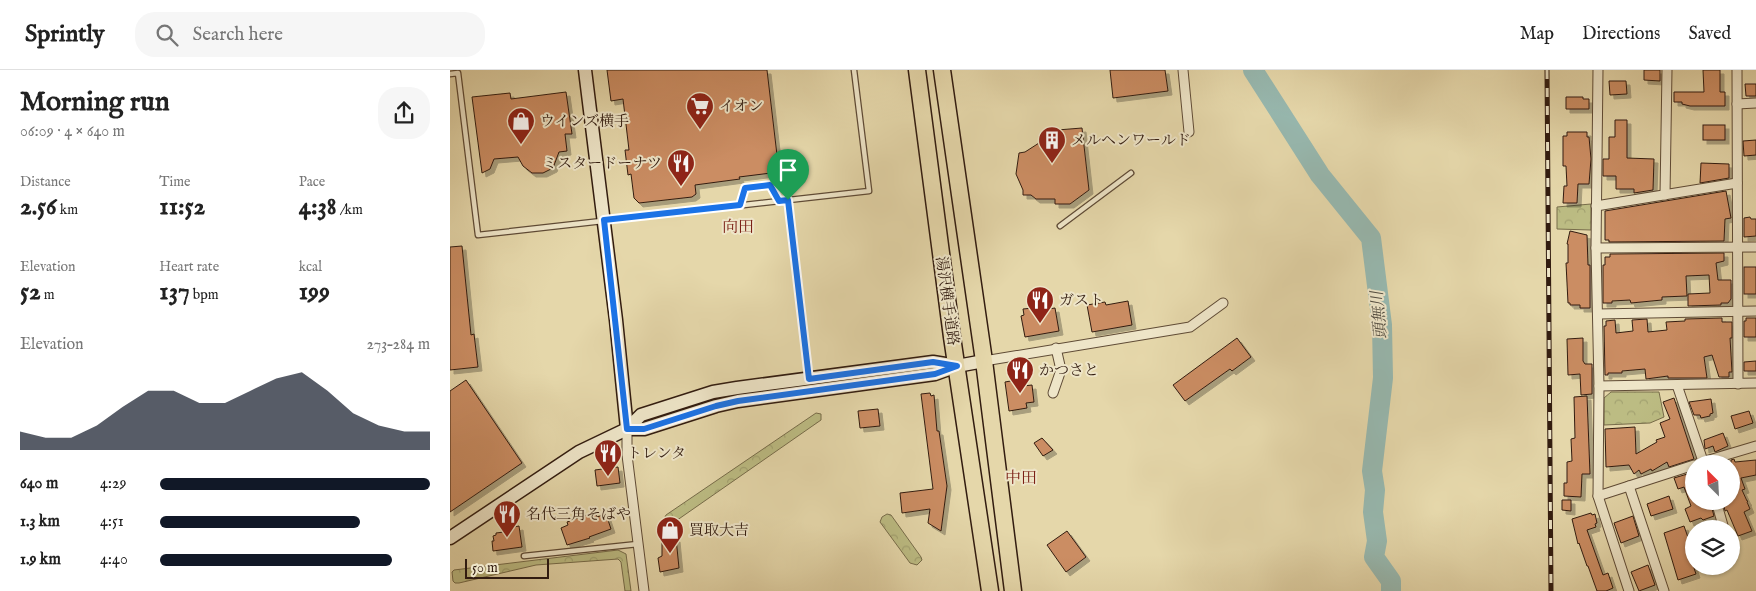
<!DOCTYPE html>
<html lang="en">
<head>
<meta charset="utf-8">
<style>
	:root { --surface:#fff; --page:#f6f6f6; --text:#222; --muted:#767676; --line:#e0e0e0; --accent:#111827 }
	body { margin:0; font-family:"IM FELL English","Noto Serif JP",serif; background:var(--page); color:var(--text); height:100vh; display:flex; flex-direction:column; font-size:19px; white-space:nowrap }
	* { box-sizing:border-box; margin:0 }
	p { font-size:16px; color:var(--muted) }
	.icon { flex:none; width:28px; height:28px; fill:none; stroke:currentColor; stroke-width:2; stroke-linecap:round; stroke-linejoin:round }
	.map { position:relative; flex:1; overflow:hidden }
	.sheet { display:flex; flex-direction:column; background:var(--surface); width:450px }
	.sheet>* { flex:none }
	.needle { width:32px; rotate:336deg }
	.controls { position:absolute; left:1235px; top:385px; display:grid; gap:10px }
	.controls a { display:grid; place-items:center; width:55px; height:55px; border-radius:50%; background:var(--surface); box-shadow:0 1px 4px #0004; font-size:25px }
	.scale { position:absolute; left:15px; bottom:12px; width:84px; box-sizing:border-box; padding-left:5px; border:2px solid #321c10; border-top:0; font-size:14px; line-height:18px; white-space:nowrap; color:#321c10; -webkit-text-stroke:4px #eee5c8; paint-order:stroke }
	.pin { position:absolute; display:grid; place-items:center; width:42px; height:42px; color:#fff; margin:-51px -21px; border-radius:50% 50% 50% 0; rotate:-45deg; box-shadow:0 0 5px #0007 }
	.pin .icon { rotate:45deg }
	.round { display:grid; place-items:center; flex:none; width:52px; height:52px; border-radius:20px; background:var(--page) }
	.summary { display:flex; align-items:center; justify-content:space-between; height:85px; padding:0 20px }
	h1 { font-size:28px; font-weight:800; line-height:38px }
	.stats { display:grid; grid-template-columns:repeat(3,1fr); gap:8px; height:85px; padding:5px 20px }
	.stats div { display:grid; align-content:center }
	.stats b { font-size:25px; font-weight:800 }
	.stats small { font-size:14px; font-weight:400 }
	.stats p { font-size:14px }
	.chart { height:140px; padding:10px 20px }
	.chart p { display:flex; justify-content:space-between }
	.chart svg { width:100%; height:90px; margin-top:5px; fill:var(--accent); opacity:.7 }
	ul { padding:0 20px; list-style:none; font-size:16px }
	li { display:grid; grid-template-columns:80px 60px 1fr; align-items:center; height:38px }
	li i { height:12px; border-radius:6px; background:var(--accent) }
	header { display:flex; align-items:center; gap:30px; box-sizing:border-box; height:70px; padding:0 25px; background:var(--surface); border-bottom:1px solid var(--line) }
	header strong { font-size:24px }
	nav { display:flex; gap:28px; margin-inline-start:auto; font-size:18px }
	.search { width:350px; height:45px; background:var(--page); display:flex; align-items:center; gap:12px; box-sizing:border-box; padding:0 18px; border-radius:20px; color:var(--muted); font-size:19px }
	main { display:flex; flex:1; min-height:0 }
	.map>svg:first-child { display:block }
	.forest { fill:url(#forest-crowns); stroke:#776c4a }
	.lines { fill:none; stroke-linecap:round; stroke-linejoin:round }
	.river { stroke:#97b8af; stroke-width:20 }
	.building { fill:#cb8d63; stroke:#321c10; filter:url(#shadow) }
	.lane-casing { stroke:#5f4b36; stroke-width:7 }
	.street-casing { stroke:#5f4b36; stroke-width:11 }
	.secondary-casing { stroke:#321c10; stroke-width:15 }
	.highway-casing { stroke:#321c10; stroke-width:19 }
	.lane { stroke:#eee5c8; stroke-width:4.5 }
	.street { stroke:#eee5c8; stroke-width:9 }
	.secondary { stroke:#eee5c8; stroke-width:12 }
	.highway { stroke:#e5d7aa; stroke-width:16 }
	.rail-casing { stroke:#321c10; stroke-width:5 }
	.rail { stroke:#eee5c8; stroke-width:3; stroke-dasharray:9; stroke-linecap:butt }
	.route-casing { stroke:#fff; stroke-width:10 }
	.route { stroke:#1a73e8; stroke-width:6 }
	.labels { text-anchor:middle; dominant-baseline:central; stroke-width:4; stroke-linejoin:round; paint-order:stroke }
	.poi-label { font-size:15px; fill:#321c10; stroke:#eee5c8; text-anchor:start }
	.street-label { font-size:15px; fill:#321c10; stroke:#eee5c8 }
	.neighbourhood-label { font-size:16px; fill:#7a1f14; stroke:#eee5c8 }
	.water-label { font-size:16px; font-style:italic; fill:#504b40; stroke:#eee5c8 }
</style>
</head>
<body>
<header>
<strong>Sprintly</strong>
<div class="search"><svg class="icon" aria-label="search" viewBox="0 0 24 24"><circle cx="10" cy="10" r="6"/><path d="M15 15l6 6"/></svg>Search here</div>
<nav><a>Map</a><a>Directions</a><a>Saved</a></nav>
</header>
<main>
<section class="sheet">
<div class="summary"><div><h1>Morning run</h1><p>06:09 · 4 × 640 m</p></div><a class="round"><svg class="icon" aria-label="share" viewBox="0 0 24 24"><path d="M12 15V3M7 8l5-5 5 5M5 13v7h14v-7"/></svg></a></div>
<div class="stats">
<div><p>Distance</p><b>2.56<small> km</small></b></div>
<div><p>Time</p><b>11:52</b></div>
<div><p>Pace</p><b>4:38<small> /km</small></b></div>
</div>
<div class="stats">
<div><p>Elevation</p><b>52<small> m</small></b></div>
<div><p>Heart rate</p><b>137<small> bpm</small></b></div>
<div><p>kcal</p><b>199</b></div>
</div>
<div class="chart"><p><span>Elevation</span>273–284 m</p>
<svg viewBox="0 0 160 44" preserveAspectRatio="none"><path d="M0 44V35L10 38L20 38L30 32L40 23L50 15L60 15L70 21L80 21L90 15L100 9L110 6L120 15L130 26L140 32L150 35L160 35V44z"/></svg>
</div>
<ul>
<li><b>640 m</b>4:29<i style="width:100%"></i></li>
<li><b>1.3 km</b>4:51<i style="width:74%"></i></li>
<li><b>1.9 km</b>4:40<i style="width:86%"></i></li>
</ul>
</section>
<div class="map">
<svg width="1306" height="521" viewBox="0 0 1306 521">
	<defs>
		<pattern id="forest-crowns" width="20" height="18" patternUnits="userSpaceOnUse" patternTransform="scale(1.25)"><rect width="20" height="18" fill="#bcbc83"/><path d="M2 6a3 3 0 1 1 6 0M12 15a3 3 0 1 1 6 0" fill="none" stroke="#a2a170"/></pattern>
		<filter id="shadow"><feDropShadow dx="4" dy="4" stdDeviation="0" flood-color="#0004"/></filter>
	</defs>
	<rect width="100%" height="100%" fill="#e5d7aa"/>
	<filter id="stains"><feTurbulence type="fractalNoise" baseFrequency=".004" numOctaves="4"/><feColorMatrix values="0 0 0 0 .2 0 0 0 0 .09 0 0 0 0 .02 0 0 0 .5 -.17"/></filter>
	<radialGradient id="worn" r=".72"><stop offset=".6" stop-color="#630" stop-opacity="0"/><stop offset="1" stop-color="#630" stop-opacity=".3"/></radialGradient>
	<g class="forest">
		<path d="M1141,134v26l-34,-1v-22z"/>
		<path d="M1161,322h48l5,25 -14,6 -46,2v-27z"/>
		<path d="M366,343l5,1v6l-148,103 -7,-1 -1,-5 1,-2z"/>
		<path d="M437,444l4,1 30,42 1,3 -5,5 -7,-2 -30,-41 2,-5z"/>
		<path d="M168,480l8,4 5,37h-6l-4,-29 -3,-3 -82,6 -77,18h-4l-2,-2 -1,-9 2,-2z"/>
	</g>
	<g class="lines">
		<path class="river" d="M803,0l67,105 51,63 11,87 1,53 -11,93 3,19 -2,22 4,29 -3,16 17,24v10"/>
	</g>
	<g class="building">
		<path d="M157,0h160l12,102 -40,5 1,2 -45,6 1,9 -4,3 -53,6 -5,-5 -3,-24 -3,1 -3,-25h4l-6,-51 -12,2z"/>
		<path d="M660,0h55l3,21 -55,7z"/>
		<path d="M1194,0h16v11l-16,-1z"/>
		<path d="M1253,0h17v22h5v14h-35l-8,-2v-2h-8v-10h30z"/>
		<path d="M1159,11h17l1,13 -17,1z"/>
		<path d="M1295,14h11v12h-10z"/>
		<path d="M116,22l6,42h-7l2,17 -8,1 -6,16 -10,5h-11l-9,-7 -5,-9 -24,2 -4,10 -8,4 -10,-76 38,-4 1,6z"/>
		<path d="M1116,27h17v2h6v10h-23z"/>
		<path d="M1165,50h12v38l27,1 -1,31 -19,3v-4h-18v-13h-13v-17h6v-22h6z"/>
		<rect x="1253" y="55" width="22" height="15"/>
		<path d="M632,58l7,62 -19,14h-15v-5h-19l-5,-4h-8v-5l-7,-16 3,-21 6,-1 14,-9 8,-1 -2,-11z"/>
		<path d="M1117,62h20v5h2l2,22 -2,25h-11l-1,19h-14l1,-17h3l-1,-20h-3v-30h4z"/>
		<path d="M1306,70v15l-12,1 -1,-15z"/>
		<path d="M1251,93l28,1v14l-29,5z"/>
		<path d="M1276,121l5,27 -6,1 -1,22 -115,1v-2h-4v-29z"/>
		<path d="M1300,147l1,2h5v17l-12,1v-19z"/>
		<path d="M1120,161l17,4 1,30h2v43h-10v-3h-10v-2h-2l-2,-40h2v-19h-1z"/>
		<path d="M12,176l9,89 3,-1 4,33 -28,3v-123z"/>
		<path d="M1274,183v8l-8,2 2,17h13v19l-3,4h-7v2l-33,1v-12l22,-1 -1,-18 -23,1 1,20 -25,1v3l-31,3 -1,-3 -18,1v2h-9v-38h2v-8h5v-3z"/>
		<rect x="1294" y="197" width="12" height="27"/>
		<path d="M678,231l4,24 -40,7 -5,-27 18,-3 1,3z"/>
		<path d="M583,238l1,3 21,-3 4,23 -34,6 -4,-21 3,-1 -1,-6z"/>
		<path d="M1272,248v4h10v16h-2l2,34h-3v5h-10l-7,-22 -8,2 3,21h-39v-2l-22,3 -1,-10 -23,2v2h-14v2h-3l-1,-49h2v-5l9,-1 1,13 17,-2 -1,-11 15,-1 1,13 19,-2 -1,-8 19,-1v-2z"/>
		<path d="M1296,248h10v19h-12v-16h2z"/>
		<path d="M787,268l14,19 -19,14 -2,-2 -45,32 -12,-16z"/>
		<path d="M1133,268v23l2,3h7v30l-11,1 -1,-21 -12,1 -1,-36z"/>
		<path d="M1306,291v10h-12v-9z"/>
		<path d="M572,309l1,7 9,-1 2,17 -8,1 1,5 -18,3 -4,-29z"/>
		<path d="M16,310l56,83 -72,49v-121z"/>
		<path d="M480,323l1,3 3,-1 3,36h2l8,55 -6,45 -13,-8 2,-14 -28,4 -2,-20 33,-4 -12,-95z"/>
		<path d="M1137,326l3,78h-8l-1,23 -17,-1v-13h3v-21l5,-1 -1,-22 4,-1 -1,-41z"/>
		<path d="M1224,328l20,61 -25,8 -2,-5 -15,9 -1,-2 -10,5 -2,-4 -5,4 -5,-9 -23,2 -1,-38 30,-2 1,27 21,-12 -1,-2 9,-3 -5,-14 10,-4 -7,-17z"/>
		<path d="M1261,329l2,14 -3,1v2l-9,2 -1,-3h-6l-5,-13z"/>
		<path d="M428,339l2,17 -20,2 -2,-17z"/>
		<path d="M1299,341l4,12 -18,6 -4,-13z"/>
		<path d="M1273,363l5,13 -13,6 -2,-6 -8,3 -1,-9z"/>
		<path d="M592,368l11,12 -10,6 -9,-13z"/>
		<path d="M1284,389l1,3 21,-2v15l-15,3 4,11 -3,1 5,11h1l-1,1 3,7 -6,3 8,19 -14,5 -11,-26 -2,1 -2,-10h8v-41z"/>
		<path d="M168,397l2,16 -23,3 -2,-16z"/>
		<path d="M1244,402v29h16l4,15 -11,4 -2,-2 -11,4 -5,-13 6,-3 -7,-19 -6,2 -4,-11z"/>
		<path d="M1219,426l4,13 -22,7 -4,-12z"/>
		<path d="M1112,430h9v11l-9,-1z"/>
		<path d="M145,442l2,5 9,-3 5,15 -22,8 1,1 -23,7 -6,-17 7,-3 -1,-3z"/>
		<path d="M1141,443l1,2 3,-1 2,9 -2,1 1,3 -9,3 16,45 5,-2 5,15 -7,3h-9l-9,-25h-1l-8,-23 -1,1 -6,-25z"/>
		<path d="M1183,446l6,20 -18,7 -7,-20z"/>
		<path d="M69,456l3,21 -29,4 -1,-10h2l-1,-5 3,-1v-2l8,-1 -1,-3z"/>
		<path d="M1234,456l6,17 4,-2v27l2,6 -18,6 -14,-47z"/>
		<path d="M617,461l19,26 -20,15 -19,-27z"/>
		<path d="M226,468l3,30 -19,4 -2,-14 4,-2v-16z"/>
		<path d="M1198,495l7,20 -16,6 -8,-19z"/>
	</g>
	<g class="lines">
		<g class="lane-casing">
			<g id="lane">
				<path d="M0,4l8,-1 20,162 391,-44 -15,-121"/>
				<path d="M338,130l21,177"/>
				<path d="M290,135l5,-16 26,-4 8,16"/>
				<path d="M610,156l71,-53"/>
				<path d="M74,486l114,-12"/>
			</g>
		</g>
		<g class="street-casing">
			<g id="street">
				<path d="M733,0l6,62"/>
				<path d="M1148,0l-2,178 3,138 -1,110 31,95"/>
				<path d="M1287,0l1,314"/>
				<path d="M1287,34l19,-1"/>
				<path d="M1215,125l2,-125"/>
				<path d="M1146,136l141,-23"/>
				<path d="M1146,178l160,-1"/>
				<path d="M1148,244l158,-3"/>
				<path d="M534,291l206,-34 33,-24"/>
				<path d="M1227,315l27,79"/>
				<path d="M1149,316l157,-3"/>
				<path d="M603,323l8,-23 -5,-22"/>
				<path d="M177,359v26l17,136"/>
				<path d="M1249,393l57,-17"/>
				<path d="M1179,416l35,105"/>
				<path d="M1148,426l96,-31"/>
				<path d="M1266,431l8,28"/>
				<path d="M1281,480l1,3"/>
			</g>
		</g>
		<g class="secondary-casing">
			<g id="secondary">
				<path d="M135,0l31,250 11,109"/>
				<path d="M177,359h17l72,-23 22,-5 197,-27 22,-8 27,-5"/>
				<path d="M0,468l129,-86 48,-23 14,-14 72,-23 24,-4 196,-26 24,4"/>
			</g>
		</g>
		<g class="highway-casing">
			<g id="highway">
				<path d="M467,0l35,267 38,254"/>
				<path d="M492,0l42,291 29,230"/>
			</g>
		</g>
		<use href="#lane" class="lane"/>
		<use href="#street" class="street"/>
		<use href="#secondary" class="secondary"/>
		<use href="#highway" class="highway"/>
		<g class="rail-casing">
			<path id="rail" d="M1097,0l4,521"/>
		</g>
		<use href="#rail" class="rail"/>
	</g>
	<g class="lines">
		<g class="route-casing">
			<path id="route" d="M320,115l9,16 9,-1 21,179 124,-17 24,4 -22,8 -197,27 -22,5 -72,23h-17l-23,-209 136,-15 5,-17z"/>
		</g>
		<use href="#route" class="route"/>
	</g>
	<defs>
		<g id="supermarket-pin" transform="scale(1.4375)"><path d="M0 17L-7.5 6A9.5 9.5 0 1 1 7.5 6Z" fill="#8f2418" stroke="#eee5c8"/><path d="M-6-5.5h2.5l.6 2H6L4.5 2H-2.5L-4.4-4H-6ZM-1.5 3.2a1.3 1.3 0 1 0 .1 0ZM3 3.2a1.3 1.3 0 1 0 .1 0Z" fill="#fff"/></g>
		<g id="shop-pin" transform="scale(1.4375)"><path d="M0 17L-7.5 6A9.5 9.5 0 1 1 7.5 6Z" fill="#8f2418" stroke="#eee5c8"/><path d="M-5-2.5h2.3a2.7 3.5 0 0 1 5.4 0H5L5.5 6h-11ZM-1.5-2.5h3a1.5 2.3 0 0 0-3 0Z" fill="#fff"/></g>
		<g id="building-pin" transform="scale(1.4375)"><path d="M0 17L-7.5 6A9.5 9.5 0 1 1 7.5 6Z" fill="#8f2418" stroke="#eee5c8"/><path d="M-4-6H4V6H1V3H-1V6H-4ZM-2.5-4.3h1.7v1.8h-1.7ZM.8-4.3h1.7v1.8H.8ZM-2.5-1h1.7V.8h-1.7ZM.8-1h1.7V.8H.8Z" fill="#fff"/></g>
		<g id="restaurant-pin" transform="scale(1.4375)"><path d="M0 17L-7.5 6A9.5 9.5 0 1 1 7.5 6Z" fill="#8f2418" stroke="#eee5c8"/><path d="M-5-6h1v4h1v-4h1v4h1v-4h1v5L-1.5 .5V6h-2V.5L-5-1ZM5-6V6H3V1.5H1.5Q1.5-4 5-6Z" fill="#fff"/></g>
	</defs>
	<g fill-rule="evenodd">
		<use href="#supermarket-pin" x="250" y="36"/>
		<use href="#shop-pin" x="71" y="51"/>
		<use href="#building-pin" x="602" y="70"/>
		<use href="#restaurant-pin" x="231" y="93"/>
		<use href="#restaurant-pin" x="590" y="230"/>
		<use href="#restaurant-pin" x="570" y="300"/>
		<use href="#restaurant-pin" x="158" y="383"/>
		<use href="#restaurant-pin" x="57" y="444"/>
		<use href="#shop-pin" x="220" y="460"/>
	</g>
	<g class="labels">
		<g class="poi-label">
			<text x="269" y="36">イオン</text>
			<text x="90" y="51">ウインズ横手</text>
			<text x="621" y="70">メルヘンワールド</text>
			<text x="212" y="93" text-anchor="end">ミスタードーナツ</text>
			<text x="609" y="230">ガスト</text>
			<text x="589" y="300">かつさと</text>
			<text x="177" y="383">トレンタ</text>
			<text x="76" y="444">名代三角そばや</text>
			<text x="239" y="460">買取大吉</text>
		</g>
		<g class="street-label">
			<text transform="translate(497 231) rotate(82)">湯沢横手道路</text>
		</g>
		<g class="neighbourhood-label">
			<text x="288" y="158">向田</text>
			<text x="571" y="409">中田</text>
		</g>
		<g class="water-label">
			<text transform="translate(930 245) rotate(-95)">頭無川</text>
		</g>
	</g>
	<rect width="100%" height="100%" filter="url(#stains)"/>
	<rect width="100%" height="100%" fill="url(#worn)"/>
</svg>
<div class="controls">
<a><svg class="needle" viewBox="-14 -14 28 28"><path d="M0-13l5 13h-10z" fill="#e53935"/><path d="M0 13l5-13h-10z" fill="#767676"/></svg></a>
<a><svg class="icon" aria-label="layers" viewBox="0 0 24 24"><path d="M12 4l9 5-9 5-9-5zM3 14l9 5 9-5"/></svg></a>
</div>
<div class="scale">50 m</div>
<div class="pin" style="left:338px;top:130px;background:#1e9e55"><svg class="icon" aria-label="arrive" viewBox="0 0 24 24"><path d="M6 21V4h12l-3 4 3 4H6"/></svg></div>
</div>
</main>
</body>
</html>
